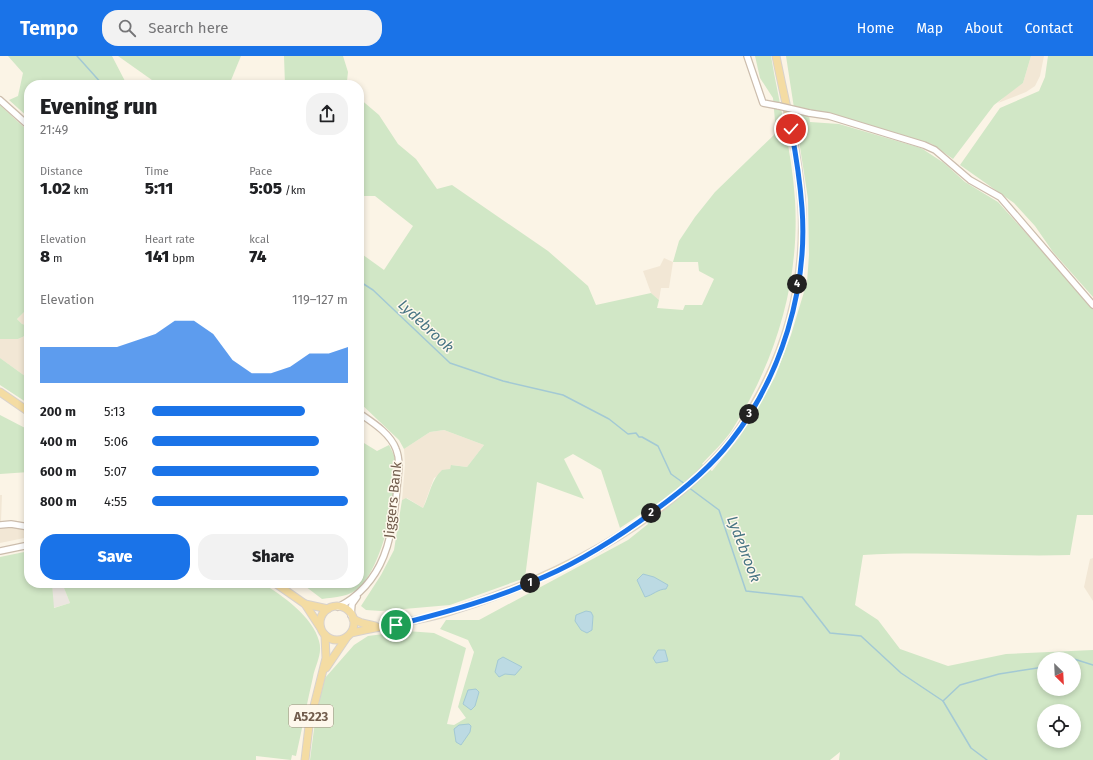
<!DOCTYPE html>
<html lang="en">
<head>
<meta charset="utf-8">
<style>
	:root { --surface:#fff; --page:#f2f2f2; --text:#202124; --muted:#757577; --accent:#1a73e8 }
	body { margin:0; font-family:"Fira Sans",sans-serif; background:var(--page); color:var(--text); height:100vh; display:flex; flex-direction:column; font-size:15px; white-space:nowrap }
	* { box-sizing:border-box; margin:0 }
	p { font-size:13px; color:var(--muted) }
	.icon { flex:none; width:22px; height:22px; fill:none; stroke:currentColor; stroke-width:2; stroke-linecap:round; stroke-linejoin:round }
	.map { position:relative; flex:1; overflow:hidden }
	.side { position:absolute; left:24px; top:24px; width:340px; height:508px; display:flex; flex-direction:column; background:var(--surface); border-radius:16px; box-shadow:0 2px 6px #0003 }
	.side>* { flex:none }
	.needle { width:26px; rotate:156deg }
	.fabs { position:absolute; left:1037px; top:596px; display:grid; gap:8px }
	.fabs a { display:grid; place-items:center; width:44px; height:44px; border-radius:50%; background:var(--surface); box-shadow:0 2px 6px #0003; font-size:20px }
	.pin { position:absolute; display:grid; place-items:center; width:34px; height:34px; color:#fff; margin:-17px; border:2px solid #fff; border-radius:50%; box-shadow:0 1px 4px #0007 }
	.km { position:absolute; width:20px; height:20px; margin:-10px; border-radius:50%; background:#222; color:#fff; font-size:11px; line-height:20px; text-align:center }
	.round { display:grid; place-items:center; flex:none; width:42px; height:42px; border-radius:16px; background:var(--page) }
	.head { display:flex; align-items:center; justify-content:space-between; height:68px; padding:0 16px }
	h1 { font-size:22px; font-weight:800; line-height:30px }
	.stats { display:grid; grid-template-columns:repeat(3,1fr); gap:6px; height:68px; padding:4px 16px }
	.stats div { display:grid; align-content:center }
	.stats b { font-size:17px; font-weight:800 }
	.stats small { font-size:11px; font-weight:400 }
	.stats p { font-size:11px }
	.chart { height:112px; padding:8px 16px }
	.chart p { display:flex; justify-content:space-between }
	.chart svg { width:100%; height:72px; margin-top:4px; fill:var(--accent); opacity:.7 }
	.cta { display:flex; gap:8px; margin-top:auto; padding:8px 16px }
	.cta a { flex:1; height:46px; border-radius:16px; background:var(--accent); color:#fff; font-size:16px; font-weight:800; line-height:46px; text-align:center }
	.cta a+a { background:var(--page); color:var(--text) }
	ul { padding:0 16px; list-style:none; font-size:13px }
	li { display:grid; grid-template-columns:64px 48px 1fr; align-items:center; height:30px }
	li i { height:10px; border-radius:5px; background:var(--accent) }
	header { display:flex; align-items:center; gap:24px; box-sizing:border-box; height:56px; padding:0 20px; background:var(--accent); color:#fff }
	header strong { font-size:19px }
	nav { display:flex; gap:22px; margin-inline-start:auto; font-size:14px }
	.search { width:280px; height:36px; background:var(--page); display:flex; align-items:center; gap:10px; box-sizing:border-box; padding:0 14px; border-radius:16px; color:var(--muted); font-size:15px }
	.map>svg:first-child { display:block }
	.residential { fill:#f2e7d5 }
	.industrial { fill:#ebe6e0 }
	.green { fill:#d1e7c6; fill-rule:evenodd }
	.water { fill:#bcdae3; stroke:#a3c9d4 }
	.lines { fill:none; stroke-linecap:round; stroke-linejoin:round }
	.stream { stroke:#a3c9d4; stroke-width:1.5 }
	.minor-casing { stroke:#ccbdad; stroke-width:8 }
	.major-casing { stroke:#d8d2cd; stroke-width:9 }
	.minor { stroke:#fff; stroke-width:5.5 }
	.major { stroke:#f4dca3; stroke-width:7 }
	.minor-bridge-casing { stroke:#ccbdad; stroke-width:8; stroke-linecap:butt }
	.minor-bridge { stroke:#fff; stroke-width:5.5 }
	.route-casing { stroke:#fff; stroke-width:8 }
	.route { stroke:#1a73e8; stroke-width:5 }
	.labels { text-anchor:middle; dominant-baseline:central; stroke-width:3; stroke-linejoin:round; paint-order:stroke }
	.shield { fill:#fef8ec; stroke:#9c8c7d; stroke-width:1 }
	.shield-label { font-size:13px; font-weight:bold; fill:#725d4d }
	.street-label { font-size:14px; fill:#725d4d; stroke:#fef8ec }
	.water-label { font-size:15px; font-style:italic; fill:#487584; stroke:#fef8ec }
</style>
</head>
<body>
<header>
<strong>Tempo</strong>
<div class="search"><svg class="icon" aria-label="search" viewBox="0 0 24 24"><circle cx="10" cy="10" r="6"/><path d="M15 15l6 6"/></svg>Search here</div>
<nav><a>Home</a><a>Map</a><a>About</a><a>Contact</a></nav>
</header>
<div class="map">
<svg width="1093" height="704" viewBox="0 0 1093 704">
	<rect width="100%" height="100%" fill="#fbf4e6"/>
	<g class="residential">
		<path d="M1031,0h13l-4,20 -5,10 -9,6 -28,11 9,-9 16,-11z"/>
		<path d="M664,202l9,4 -4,26h-8l-2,12 -8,-7 -8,-22 17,-5z"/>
		<path d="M26,254l3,3v13l-7,-2 -5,-5z"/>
		<path d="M29,278v45l-29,-21v-19h18z"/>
		<path d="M444,374l40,15 -17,22 -15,-2 -2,4 -16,9 -11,30 -16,-10 -5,2 3,-35 -1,-16 26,-17z"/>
		<path d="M0,439h2l-1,26 28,3v13l-29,6z"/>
		<path d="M1093,502v43l-9,-14 6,-28z"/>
	</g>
	<path class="industrial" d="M52,527h10l8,20 -17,5z"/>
	<g class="green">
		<path d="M8,0h104l15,29h-98v33l-20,-18 9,-4 5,-23z"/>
		<path d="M118,0h123l-12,29h-70z"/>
		<path d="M284,0h59l5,16 -1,9 2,4h-64z"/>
		<path d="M755,0h16c8,48 21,95 24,144 5,81 -19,161 -63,230 -8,12 -20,23 -30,34l10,7 27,-33 36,-61 16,-42 16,-53 2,-27 -1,-56 -22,-143h245l-8,27 -29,22 -41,54 -21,-15 -89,-27 -35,-8 2,13 29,2 82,24 23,15 21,19 33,20 95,106v207h-16l-7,40c-69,2 -138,-4 -207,0l-8,50 23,15 22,29 48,17 58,-12 87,-4v110h-254l1,-8 -10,8h-520l7,-54 8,-28 29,-33 14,-9 39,-5 27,2 32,15 -19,76 7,1 12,-7 -8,-11 16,-55 -6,-12 -28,-11 6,-9h33l149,-80 20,-16 -7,-10 -21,14 -19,-58 -28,-16 -9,5 20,40 -47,-17 -12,96 -75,27 -69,6 -15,-1 -5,-4 20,-31 13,-25 8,-50 4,-2 17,10c7,-14 8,-28 19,-38l8,-1 1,-4 16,2 17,-22 -40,-15 -14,2 -26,17 -5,-9 -40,-38v-150l25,18 29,-44 -38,-30h-16v-98l20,17 19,29 18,15 21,30 15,-4 96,66 40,35 8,19 55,-12 8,7 -2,8 26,2 2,-5h17l12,-26 -15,-8 -1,-9h-25l6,-21 16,-24 20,-25 61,-59 -3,-35 -13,-20zM576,559l17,1 -1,14zM1044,603h30v30h-30zM1044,655h30v30h-30z"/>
		<path d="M1048,0h45v241l-40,-45 -18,-26 -21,-23 -54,-38 40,-57 39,-17 6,-14z"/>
		<path d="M0,49l29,27v181l-3,-3 -9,9 5,5 7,2v8l-11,5h-18z"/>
		<path d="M0,302l29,21 -3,4 3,2v19l-29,-19z"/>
		<path d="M0,359l29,15v42l-29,2z"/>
		<path d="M359,384l18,11 12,-6c2,4 5,9 6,14 4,32 -12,105 -35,128 -10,10 -25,10 -38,12l-21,-16h58z"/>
		<path d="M29,495v32h23l2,25 16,-5 -8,-20h200c20,12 51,34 57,58 4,13 -4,24 -6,36 -6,26 -11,52 -17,79l-4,-1 -1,5 -35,-4v4h-256v-203z"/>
	</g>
	<g class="water">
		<path d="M643,518l11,3 14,8 -2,4c-8,0 -13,6 -21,8l-8,-17z"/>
		<path d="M586,555l5,1 2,4 -1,14 -5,3 -6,-3 -6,-9 1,-6z"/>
		<path d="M658,594h7l3,11 -12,2 -3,-5z"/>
		<path d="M503,601l19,10 -7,8 -10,-1 -6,3 -4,-5 3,-12z"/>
		<path d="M476,633l3,3 -4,14 -4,4 -8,-6 5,-14z"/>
		<path d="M469,668l2,2 -1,6 -9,13 -5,-3 -2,-13 5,-4z"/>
	</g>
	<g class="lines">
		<g class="stream">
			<path d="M77,0l26,29"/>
			<path d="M359,225l14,9 77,73 53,18 60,14 46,24 19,15 8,-1 3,4h3l16,9 13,28 14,10"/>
			<path d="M688,431l31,23 27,81 56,6 28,36 31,3 40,37 42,28 28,47 16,12"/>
			<path d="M1074,603l19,6"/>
			<path d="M943,645l17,-16 39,-11 45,-7"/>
		</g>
		<g class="minor-casing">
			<g id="minor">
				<path d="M747,0l16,47 16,3"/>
				<path d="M0,44l29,26"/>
				<path d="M809,57l20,3 95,29 11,5 35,30 30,17 93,108"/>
				<path d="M0,469l11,-1 18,3"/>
				<path d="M0,495l29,-6"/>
				<path d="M338,551c47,-24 55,-71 59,-119 1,-13 4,-27 -1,-39 -6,-16 -24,-27 -37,-36"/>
				<path d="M351,559l1,-11 5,-7"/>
			</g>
		</g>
		<g class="major-casing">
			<g id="major">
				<path d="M0,336l29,20"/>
				<path d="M275,527l30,21 15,23"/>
				<path d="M305,548l23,5"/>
				<circle cx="337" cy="567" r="17"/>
				<path d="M353,563l9,4 13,3"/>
				<path d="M351,577c31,-7 63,-11 94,-20 103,-31 215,-87 285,-171 9,-11 16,-23 23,-35 35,-60 52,-128 49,-198 -2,-51 -16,-102 -26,-153"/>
				<path d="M326,612l21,-31"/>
				<path d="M305,704l4,-34 17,-68 -1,-23"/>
			</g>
		</g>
		<use href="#minor" class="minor"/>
		<use href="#major" class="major"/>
		<g class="minor-bridge-casing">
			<path id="minor-bridge" d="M779,50l30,7"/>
		</g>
		<use href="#minor-bridge" class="minor-bridge"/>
	</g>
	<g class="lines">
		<g class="route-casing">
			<path id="route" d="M396,569c51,-13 103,-27 150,-49 39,-17 74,-40 108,-65 28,-20 56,-43 77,-70 50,-64 77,-152 71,-233 -2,-27 -6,-53 -11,-79"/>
		</g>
		<use href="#route" class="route"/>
	</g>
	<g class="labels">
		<rect class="shield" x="289" y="649" width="44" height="22" rx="3"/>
		<g class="shield-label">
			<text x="311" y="660">A5223</text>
		</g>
		<g class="street-label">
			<text transform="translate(393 444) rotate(-84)">Jiggers Bank</text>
		</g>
		<g class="water-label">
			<text transform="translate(426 270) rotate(43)">Lydebrook</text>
			<text transform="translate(744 493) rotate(69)">Lydebrook</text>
		</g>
	</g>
</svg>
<div class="fabs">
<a><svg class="needle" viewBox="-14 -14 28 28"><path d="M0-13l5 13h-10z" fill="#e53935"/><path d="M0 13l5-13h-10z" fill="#757577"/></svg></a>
<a><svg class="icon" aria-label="locate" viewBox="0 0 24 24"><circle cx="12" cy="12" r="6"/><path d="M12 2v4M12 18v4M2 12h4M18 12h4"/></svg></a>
</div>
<div class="pin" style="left:396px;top:569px;background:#1e9e55"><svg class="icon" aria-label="arrive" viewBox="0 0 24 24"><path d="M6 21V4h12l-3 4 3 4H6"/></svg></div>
<div class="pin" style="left:791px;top:73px;background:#d93025"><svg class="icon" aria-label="check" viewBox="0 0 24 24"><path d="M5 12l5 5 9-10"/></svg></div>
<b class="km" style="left:530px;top:527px">1</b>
<b class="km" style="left:651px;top:457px">2</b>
<b class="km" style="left:749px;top:358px">3</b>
<b class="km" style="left:797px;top:228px">4</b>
<section class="side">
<div class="head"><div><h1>Evening run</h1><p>21:49</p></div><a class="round"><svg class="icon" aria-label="share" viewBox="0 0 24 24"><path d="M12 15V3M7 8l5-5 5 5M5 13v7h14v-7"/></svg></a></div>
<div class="stats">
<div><p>Distance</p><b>1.02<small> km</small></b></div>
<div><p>Time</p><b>5:11</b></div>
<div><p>Pace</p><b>5:05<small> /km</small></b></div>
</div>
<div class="stats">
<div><p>Elevation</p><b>8<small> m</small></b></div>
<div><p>Heart rate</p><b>141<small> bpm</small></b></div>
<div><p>kcal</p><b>74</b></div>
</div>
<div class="chart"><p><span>Elevation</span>119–127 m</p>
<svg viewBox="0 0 160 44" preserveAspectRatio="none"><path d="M0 44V22L10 22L20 22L30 22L40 22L50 18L60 14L70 6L80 6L90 14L100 30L110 38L120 38L130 34L140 26L150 26L160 22V44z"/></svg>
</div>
<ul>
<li><b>200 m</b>5:13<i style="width:78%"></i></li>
<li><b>400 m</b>5:06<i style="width:85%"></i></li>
<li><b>600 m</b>5:07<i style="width:85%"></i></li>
<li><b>800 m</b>4:55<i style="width:100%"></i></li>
</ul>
<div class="cta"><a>Save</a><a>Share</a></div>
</section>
</div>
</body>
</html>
